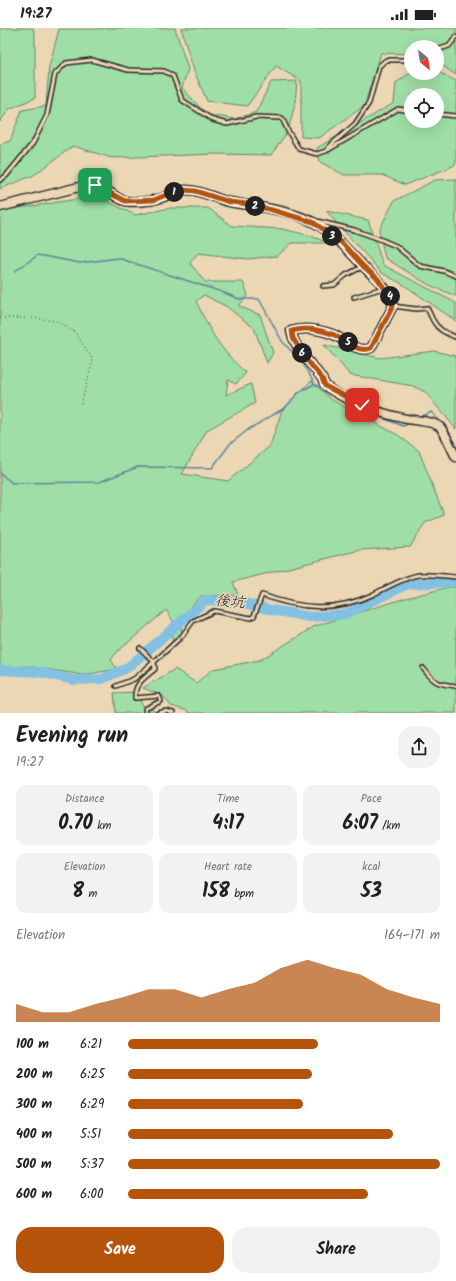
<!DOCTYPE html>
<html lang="en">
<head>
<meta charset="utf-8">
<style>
	:root { --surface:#fff; --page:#f2f2f2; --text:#202124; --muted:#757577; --accent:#b45309 }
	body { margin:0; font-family:Kalam,"LXGW WenKai TC",sans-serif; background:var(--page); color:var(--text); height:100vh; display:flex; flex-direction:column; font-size:15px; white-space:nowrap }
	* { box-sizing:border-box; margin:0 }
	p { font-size:13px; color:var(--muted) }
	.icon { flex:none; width:22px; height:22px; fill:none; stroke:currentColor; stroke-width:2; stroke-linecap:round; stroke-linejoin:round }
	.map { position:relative; height:685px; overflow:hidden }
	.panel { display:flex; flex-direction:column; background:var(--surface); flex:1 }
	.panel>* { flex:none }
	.needle { width:26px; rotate:150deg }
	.controls { position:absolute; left:404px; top:12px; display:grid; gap:8px }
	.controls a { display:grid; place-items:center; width:40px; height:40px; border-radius:50%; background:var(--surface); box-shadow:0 4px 16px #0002; font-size:20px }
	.pin { position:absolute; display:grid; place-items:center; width:34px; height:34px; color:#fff; margin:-17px; border-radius:8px; box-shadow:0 2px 6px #0006 }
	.km { position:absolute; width:20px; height:20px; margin:-10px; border-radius:50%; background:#222; color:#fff; font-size:11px; line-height:20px; text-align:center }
	.round { display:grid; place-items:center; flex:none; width:42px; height:42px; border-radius:16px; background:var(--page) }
	.overview { display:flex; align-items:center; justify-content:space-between; height:68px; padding:0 16px }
	h1 { font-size:22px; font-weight:700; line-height:30px }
	.metrics { display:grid; grid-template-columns:repeat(3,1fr); gap:6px; height:68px; padding:4px 16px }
	.metrics div { display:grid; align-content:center; border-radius:10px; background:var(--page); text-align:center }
	.metrics b { font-size:20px; font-weight:700 }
	.metrics small { font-size:11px; font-weight:400 }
	.metrics p { font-size:11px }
	.chart { height:112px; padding:8px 16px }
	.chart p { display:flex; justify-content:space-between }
	.chart svg { width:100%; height:72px; margin-top:4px; fill:var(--accent); opacity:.7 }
	.action { display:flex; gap:8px; margin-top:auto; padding:8px 16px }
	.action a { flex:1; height:46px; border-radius:16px; background:var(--accent); color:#fff; font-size:16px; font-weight:700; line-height:46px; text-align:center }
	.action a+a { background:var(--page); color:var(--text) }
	ul { padding:0 16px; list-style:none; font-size:13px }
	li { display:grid; grid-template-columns:64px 48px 1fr; align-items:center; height:30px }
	li i { height:10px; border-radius:5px; background:var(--accent) }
	.status { display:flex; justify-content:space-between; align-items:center; height:28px; padding:0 20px; background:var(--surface); direction:ltr }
	.status svg { height:11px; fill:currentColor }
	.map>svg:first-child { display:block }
	.green { fill:#9fdea6; stroke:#658468; fill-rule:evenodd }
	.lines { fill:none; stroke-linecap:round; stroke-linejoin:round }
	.stream { stroke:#608599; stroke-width:1.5 }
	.river { stroke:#83c1e3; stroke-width:10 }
	.service-casing { stroke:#2b2b2b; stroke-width:6 }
	.tertiary-casing { stroke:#2b2b2b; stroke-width:11 }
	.path { stroke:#2b2b2b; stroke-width:1; stroke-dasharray:1 3; stroke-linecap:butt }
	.service { stroke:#ecd7b5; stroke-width:3 }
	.tertiary { stroke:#ecd7b5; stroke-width:8 }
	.route-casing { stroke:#fff; stroke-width:8 }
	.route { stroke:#b45309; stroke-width:5 }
	.labels { text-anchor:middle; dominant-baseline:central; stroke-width:3; stroke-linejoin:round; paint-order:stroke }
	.water-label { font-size:15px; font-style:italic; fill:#3d4950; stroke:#ecd7b5 }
</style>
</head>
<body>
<div class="status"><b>19:27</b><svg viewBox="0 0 49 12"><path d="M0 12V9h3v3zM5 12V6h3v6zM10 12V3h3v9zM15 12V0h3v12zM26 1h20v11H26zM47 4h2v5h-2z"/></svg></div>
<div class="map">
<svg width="456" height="685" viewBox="0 0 456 685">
	<rect width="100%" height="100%" fill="#ecd7b5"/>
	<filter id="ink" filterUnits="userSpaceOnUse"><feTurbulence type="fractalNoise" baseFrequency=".025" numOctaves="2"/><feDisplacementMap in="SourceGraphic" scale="8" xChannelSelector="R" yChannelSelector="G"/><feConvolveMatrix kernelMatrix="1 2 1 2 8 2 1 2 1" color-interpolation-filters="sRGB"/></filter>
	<g filter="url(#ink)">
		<g class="green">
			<path d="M0,0h33l2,6v64l-26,11 -9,13z"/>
			<path d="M103,0h72l13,41 -6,19 24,26 28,5 22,-7 15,-30 26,-1 -2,23 -7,27 -17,24 -56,-1 -103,4 -39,-12 -39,29 -34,14v-45l10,-3 12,-31 24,-4 3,-39 10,-38h44z"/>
			<path d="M181,0h275v47l-19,-13v-15h-26v7l-30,-1 -17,53 -45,32 -18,-1v-56l-25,-15 -29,40 -40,-5 -13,-30z"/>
			<path d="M437,43l19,10v82l-3,3 -48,19 -23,-10h-38l-24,-13 -3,-14 77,-45 2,-20 15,-11 26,1zM411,67h26v26h-26z"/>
			<path d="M456,151v117l-27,-11 -44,-27 -6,-28 15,-29 41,-21z"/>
			<path d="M97,168l38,19 35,-7h38l24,18 51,3 28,7 17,7h-36l-15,13 -29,3 -50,-6 -8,10 15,19h38l5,13 -9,11 21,9 13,38 -6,10 -13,-35 -27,-21 -23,-12 -8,6c14,30 24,49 50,72l-10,11 -8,-4 -2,15 25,-11 4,19 -48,27 -25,44 46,7 42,-35 12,-36 29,-29 21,19 66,35 21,16 25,64 -19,8 -15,24 -50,3 -127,32 5,13 -37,1c-16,17 -23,20 -18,45h-11l1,-20 -7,-11 -49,42 -6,8 6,9 -34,6 -56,-9 -27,2v-457z"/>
			<path d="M326,183l42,9 15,45 73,38v18l-52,-36 -22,-12z"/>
			<path d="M324,317l56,13 54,-7 22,5v73l-31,-37 -12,-6 -63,-11z"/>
			<path d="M449,559h7v126h-268v-2l-17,-5 -8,-10 -20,-8 32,-19 21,14 17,-14 47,-9 55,-34 91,-28z"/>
			<path d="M137,664l5,13 16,8h-42l-2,-20z"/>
		</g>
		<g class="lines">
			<g class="stream">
				<path d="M15,243l23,-16 42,8 38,-5 104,34 17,7h20l23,42 22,24 10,18"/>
				<path d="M357,380l46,18 5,-2"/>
				<path d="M421,389l10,-5 12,12"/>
				<path d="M445,399l11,16"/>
				<path d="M0,445l12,10 87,-1 39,-15 74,1 18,-24 19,-15 37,-22 12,-14 16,-9 10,5"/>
			</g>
			<path class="river" d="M0,642l39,2 34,8 29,-1 25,-11 79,-68 34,2 32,8 38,7 35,-3 63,-30 48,-2"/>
			<g class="service-casing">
				<g id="service">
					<path d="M437,22l12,-4 7,-9"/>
					<path d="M437,86l19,2"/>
					<path d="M328,122l70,-41 13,2"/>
					<path d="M0,152l6,-4 27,-33 14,-28 8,-41 11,-11 26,-3 36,10 36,1 9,5 9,24 31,20 14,4 29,-7 26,1 6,13 11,18 18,5 9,-3 6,-7 23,-20 14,-21 10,-37 7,-6h25"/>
					<path d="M317,193l37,9 23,8 19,8 24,20 24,5 12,5"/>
					<path d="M323,258l11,-1 12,-10 16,-8"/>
					<path d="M354,269l29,-9"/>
					<path d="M393,278l23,3 11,-1c3,5 4,10 7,14 5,9 13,11 21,15"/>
					<path d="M140,620l14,14 1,7c-10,9 -21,14 -20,29l24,-2 2,5 -16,8 1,4"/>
					<path d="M423,640c11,15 15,16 33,18"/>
					<path d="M116,658l18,-7 20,-17 28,-26 11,-15 21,-10 37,7 3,-2 8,-21c38,14 72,17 110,0 12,-6 35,-19 47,-20 11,-1 26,1 37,2"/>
					<path d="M158,685l8,-2 7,2"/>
				</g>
			</g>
			<g class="tertiary-casing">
				<path id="tertiary" d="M0,179l83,-21c4,0 9,-1 12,0 12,1 19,12 30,15 10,2 29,0 39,-4 6,-3 12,-7 20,-7 16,-1 31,9 46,12 27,5 57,7 83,20 19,10 35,28 50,44 13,14 25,20 30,40l-22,42c-14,6 -26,-9 -39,-14 -14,-5 -27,-7 -41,-3 4,18 19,31 30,46 2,3 3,7 6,10 18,14 53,26 75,31 10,3 31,2 38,9 5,5 12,23 16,30"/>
			</g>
			<path class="path" d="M0,290h35l21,3 19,11 18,28 -12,45"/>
			<use href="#service" class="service"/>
			<use href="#tertiary" class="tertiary"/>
		</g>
	</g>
	<g class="lines" filter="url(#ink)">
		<g class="route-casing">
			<path id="route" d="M95,157l30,16 29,-1 19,-8 10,-2 12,1 35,11 18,2 24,6 41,12 29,21 22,24 14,12 13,19 2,8 -22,42c-14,6 -26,-9 -39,-14 -14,-5 -27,-7 -40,-3l1,7 12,20 17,20 3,8 37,19"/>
		</g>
		<use href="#route" class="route"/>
	</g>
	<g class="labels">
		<g class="water-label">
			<text transform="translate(230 574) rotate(6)">後坑</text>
		</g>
	</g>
</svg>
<div class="controls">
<a><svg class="needle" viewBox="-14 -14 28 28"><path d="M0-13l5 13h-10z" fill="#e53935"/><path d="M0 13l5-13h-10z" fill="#757577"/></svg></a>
<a><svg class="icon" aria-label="locate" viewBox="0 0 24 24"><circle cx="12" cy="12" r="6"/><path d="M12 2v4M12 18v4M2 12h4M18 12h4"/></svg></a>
</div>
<div class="pin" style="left:95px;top:157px;background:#1e9e55"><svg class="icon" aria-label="arrive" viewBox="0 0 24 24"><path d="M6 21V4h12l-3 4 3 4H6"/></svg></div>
<div class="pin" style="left:362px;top:377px;background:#d93025"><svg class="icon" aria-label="check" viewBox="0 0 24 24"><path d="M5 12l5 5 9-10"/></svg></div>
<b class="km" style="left:174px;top:164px">1</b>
<b class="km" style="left:255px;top:178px">2</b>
<b class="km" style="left:332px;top:208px">3</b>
<b class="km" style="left:390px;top:268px">4</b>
<b class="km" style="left:348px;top:314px">5</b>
<b class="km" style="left:302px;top:325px">6</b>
</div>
<section class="panel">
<div class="overview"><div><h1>Evening run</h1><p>19:27</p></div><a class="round"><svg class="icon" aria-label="share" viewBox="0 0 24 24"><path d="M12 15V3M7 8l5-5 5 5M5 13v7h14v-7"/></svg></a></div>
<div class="metrics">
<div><p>Distance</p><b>0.70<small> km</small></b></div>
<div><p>Time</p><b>4:17</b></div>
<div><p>Pace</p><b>6:07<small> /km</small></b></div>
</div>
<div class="metrics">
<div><p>Elevation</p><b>8<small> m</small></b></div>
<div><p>Heart rate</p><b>158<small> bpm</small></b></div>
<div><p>kcal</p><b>53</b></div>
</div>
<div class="chart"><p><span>Elevation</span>164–171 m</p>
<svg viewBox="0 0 160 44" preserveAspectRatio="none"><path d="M0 44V33L10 38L20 38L30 33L40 29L50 24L60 24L70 29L80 24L90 20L100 11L110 6L120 11L130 15L140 24L150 29L160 33V44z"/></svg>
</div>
<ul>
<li><b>100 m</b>6:21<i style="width:61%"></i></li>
<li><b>200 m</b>6:25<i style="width:59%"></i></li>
<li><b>300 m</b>6:29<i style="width:56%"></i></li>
<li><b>400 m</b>5:51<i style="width:85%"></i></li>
<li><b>500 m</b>5:37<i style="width:100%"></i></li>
<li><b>600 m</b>6:00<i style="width:77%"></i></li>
</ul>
<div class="action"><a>Save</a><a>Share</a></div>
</section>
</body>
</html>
